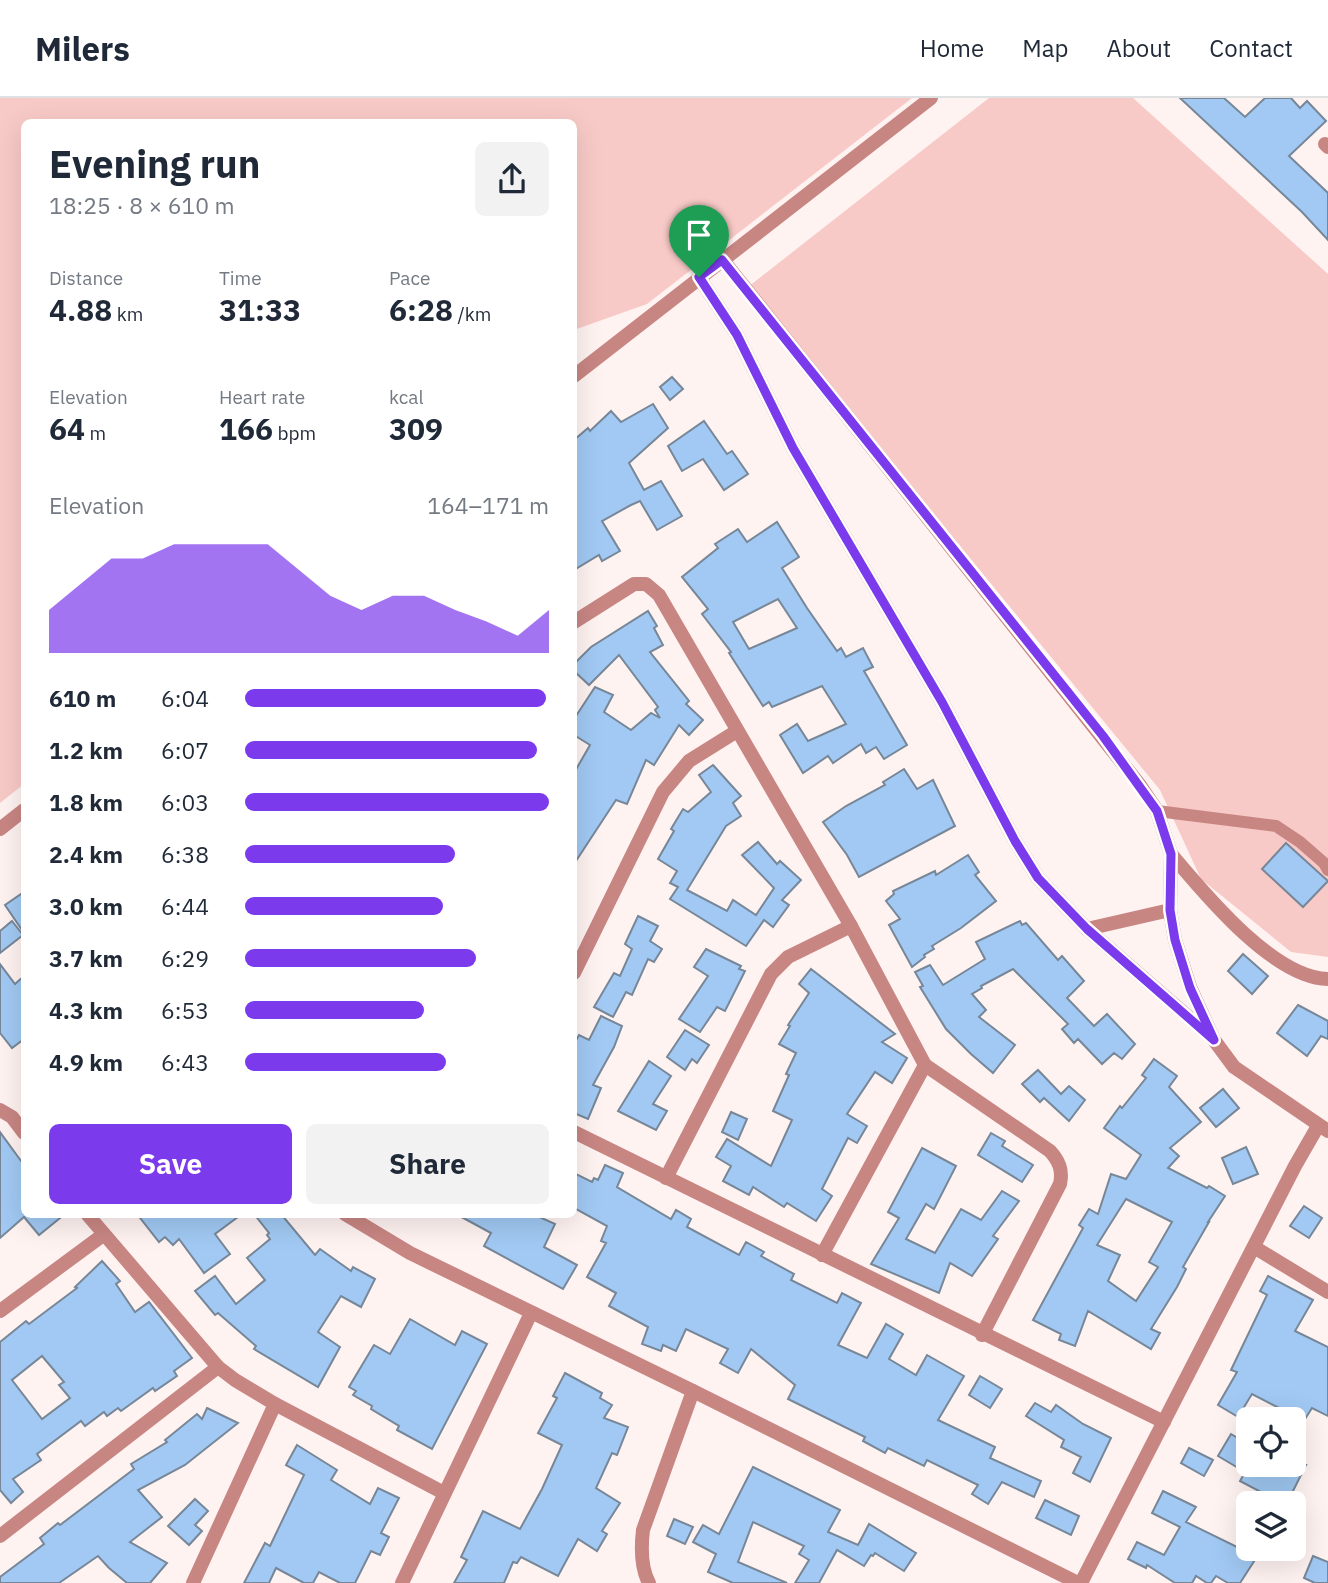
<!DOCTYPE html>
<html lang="en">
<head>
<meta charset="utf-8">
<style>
	:root { --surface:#fff; --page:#f2f2f3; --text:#1f2937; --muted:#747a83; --line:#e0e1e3; --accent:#7c3aed }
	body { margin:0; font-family:"IBM Plex Sans",sans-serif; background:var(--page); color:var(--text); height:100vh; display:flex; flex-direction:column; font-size:26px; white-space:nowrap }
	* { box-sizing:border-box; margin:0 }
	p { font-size:23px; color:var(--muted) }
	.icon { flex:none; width:38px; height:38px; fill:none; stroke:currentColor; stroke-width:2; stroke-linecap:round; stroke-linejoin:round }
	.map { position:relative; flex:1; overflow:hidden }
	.panel { position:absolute; left:21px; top:21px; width:556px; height:1099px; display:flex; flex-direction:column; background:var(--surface); border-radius:10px; box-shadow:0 7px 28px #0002 }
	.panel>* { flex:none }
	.buttons { position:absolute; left:1236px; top:1309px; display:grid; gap:14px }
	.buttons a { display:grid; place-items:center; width:70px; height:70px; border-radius:10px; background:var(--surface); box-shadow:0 7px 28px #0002; font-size:35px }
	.pin { position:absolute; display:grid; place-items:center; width:60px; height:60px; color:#fff; margin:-72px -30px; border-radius:50% 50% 50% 0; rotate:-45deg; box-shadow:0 0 7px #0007 }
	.pin .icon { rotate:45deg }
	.round { display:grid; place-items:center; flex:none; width:74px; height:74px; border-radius:10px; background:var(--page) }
	.summary { display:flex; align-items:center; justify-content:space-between; height:119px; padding:0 28px }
	h1 { font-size:38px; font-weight:800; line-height:52px }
	.figures { display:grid; grid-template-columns:repeat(3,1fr); gap:10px; height:119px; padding:7px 28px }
	.figures div { display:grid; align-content:center }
	.figures b { font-size:30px; font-weight:800 }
	.figures small { font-size:19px; font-weight:400 }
	.figures p { font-size:19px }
	.chart { height:196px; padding:14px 28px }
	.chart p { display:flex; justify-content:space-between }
	.chart svg { width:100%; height:126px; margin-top:7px; fill:var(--accent); opacity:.7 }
	.button { display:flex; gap:14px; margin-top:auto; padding:14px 28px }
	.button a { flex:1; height:80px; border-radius:10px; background:var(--accent); color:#fff; font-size:28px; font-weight:800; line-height:80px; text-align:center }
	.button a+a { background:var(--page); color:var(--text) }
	ul { padding:0 28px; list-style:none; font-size:23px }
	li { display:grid; grid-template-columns:112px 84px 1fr; align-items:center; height:52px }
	li i { height:18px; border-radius:9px; background:var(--accent) }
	header { display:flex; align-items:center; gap:42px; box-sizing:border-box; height:98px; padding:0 35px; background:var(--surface); border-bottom:2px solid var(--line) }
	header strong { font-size:33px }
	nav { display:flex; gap:38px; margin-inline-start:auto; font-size:24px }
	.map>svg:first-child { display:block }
	.green { fill:#f8cac7 }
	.building { fill:#a1c9f3; stroke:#778798; stroke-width:2; fill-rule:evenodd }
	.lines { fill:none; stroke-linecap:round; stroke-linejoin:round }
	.service { stroke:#c88683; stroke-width:12 }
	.minor { stroke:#c88683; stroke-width:14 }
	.route-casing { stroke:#fff; stroke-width:14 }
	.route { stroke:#7c3aed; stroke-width:9 }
</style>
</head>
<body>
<header>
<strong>Milers</strong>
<nav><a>Home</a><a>Map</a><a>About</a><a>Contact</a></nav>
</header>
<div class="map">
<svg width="1328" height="1485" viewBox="0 0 1328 1485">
	<rect width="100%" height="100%" fill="#fff3f2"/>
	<g class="green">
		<path d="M0,0h912l-265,206 -73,26v-208h-550v662l-24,19z"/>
		<path d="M989,0h144l195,176v683l-37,-5 -90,-73 -41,-89 -412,-503z"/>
	</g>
	<g class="building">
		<path d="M1180,0h44l21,19 20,-19h26l9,10 7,-7 19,20 -37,35 39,37v47l-26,-28z"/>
		<path d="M672,279l11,12 -13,11 -10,-13z"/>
		<path d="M653,306l15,24 -39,35 15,27 17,-9 21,35 -25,14 -17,-29 -9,4 -29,16 18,30 -18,10 -3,-6 -25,15v-130l14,-12 2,3 21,-20 10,11z"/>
		<path d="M704,323l23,33 5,-3 16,23 -24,16 -21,-31 -21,12 -14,-25z"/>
		<path d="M777,424l22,35 -17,11 25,40 30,43 4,-3 5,9 17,-9 10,19 -9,4 43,74 -23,14 -8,-12 -10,6 -5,-9 -28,19 -5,-7 -25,17 -23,-38 17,-11 11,17 38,-17 -24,-38 -50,21 -3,-5 -6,4 -34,-53 2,-1 -29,-38 6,-5 -26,-32 36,-29 -3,-4 23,-15 9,13zM778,501l19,29 -48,21 -16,-27z"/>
		<path d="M648,513l9,15 -3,2 9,17 -13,7 39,49 -3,3 17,16 -14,15 -10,-10 -25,40 -8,-5 -19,44 -11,-4 -42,64v-91l16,-28 -16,-10v-16l21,-32 18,8 -9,17 27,18 20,-17 9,5 -5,-8 3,-3 -39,-52 -30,30 -15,-14v-7l17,-17z"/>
		<path d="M713,667l28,31 -8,7 8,13 -15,10 -39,64 40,21 6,-11 23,15 18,-27 -32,-33 16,-13 19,22 3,-3 21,19 -19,20 7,5 -16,22 -9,-7 -18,26 -76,-47 8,-12 -8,-4 7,-12 -19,-12 16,-28 -3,-2 12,-20 5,3 23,-20 -12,-17z"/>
		<path d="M904,671l13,20 16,-9 22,46 -96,51 -12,-22 -24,-33 23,-16 39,-21 -2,-3z"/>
		<path d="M1286,745l42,38 -25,26 -41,-38z"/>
		<path d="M968,757l11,17 -4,3 21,26 -35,27 -29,18 2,3 -10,6 1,2 -13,10 -23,-42 11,-6 -14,-18 8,-7 -1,-3 42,-20 1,4z"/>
		<path d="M24,794v41l-19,-28z"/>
		<path d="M638,818l20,10 -8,15 12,8 -8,13 -6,-3 -16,36 -6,-3 -13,25 -19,-10 20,-34 6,3 12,-27 -7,-5z"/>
		<path d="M12,823l11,14 -23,18v-22z"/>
		<path d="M1020,823l2,4 4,-2 32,37 4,-4 22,25 -17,17 27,28 13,-12 28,30 -13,15 -8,-6 -12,11 -24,-25 -4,4 -12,-14 6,-5 -55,-55 -32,17 1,2 -10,6 14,16 -7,7 36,28 -22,28 -22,-19 -25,-25 -26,-42 3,-1 -8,-14 15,-7 13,20 42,-26 -9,-17z"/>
		<path d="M706,851l35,17 -2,3 6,2 -20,40 -8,-4 -17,25 -21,-13 29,-43 -14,-9z"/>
		<path d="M1243,856l25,22 -16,18 -24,-23z"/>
		<path d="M0,866l15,20 9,-8v63l-12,9 -12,-15z"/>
		<path d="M811,871l84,65 -13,8 25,16 -15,25 -17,-11 -28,42 20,12 -10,17 -9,-5 -26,51 10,7 -16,25 -29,-18 -3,4 -31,-20 -4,8 -26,-14 8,-15 -15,-9 11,-18 44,27 21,-46 -19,-9 16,-36 -3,-1 10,-21 -17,-9 11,-18 -2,-1 21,-32 -10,-9z"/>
		<path d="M1298,907l30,16v18l-7,-3 -14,20 -30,-23z"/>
		<path d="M601,918l21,10 -8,21 -21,38 8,3 -13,31 -14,-6v-69l5,-9 10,5z"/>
		<path d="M685,932l24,15 -12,18 -5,-4 -7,11 -18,-13z"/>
		<path d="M1154,961l23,17 -8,11 32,35 -31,26 9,8 -11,12 39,20 2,-2 16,10 -17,26h1l-26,45 3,2 -9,18 -26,42 9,4 -9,16 -63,-38 -13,35 -16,-6 2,-6 -28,-14 50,-92 -4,-3 10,-16 9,5 13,-40 15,5 15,-24 -37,-27 16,-22 2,2 24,-30 -4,-3zM1126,1101l46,23 -23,40 9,5 -22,34 -28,-20 12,-26 -23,-10z"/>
		<path d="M649,963l22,15 -18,28 14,7 -11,19 -38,-19z"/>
		<path d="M1038,972l23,24 8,-8 16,14 -16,21 -25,-23 -4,4 -18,-18z"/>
		<path d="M1223,991l16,19 -23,19 -16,-19z"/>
		<path d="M731,1014l16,7 -9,21 -16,-8z"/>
		<path d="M0,1034l24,33v49h41l-26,21 -15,-18 -24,21z"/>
		<path d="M991,1035l14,8 -3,5 31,19 -11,17 -44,-27z"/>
		<path d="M1246,1049l12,27 -25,10 -11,-26z"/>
		<path d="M922,1050l34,18 -22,43 -8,-5 -20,35 29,14 26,-44 20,11 21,-29 17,10 -26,35 5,3 -26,37 -22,-13 -11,30 -68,-29 28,-46 -11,-6z"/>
		<path d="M605,1067l18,8 -6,14 54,32 5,-9 15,9 -4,8 52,28 7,-13 18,10 -3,4 33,18 -3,6 46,23 5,-10 19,10 -23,42 29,13 19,-34 17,10 -14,25 27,16 11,-20 37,21 -26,44 57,27 -5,11 51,23 -7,16 -32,-15 -14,22 -16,-10 6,-9 -51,-25 -3,6 -36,-18 -3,5 -22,-12 2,-4 -77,-38 7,-14 -44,-36 -13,24 -18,-10 8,-14 -42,-20 -10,22 -13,-6 -2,6 -19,-7 6,-17 -39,-21 7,-13 -29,-16 19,-34 -5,-2 6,-15 -33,-18v-35l18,9 2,-4 4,2z"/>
		<path d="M1304,1108l18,12 -13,20 -19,-12z"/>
		<path d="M137,1116h105l-27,20 15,20 -26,19 -25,-34 -6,6 -8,-8 -6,5z"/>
		<path d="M254,1116h27l34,41 5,-6 31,22 2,-4 22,12 -14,28 -20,-11 -23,36 22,15 -22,40 -64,-38 2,-3 -38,-33 -3,2 -20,-24 20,-15 21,28 29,-24 -18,-22 23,-19 -3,-4 2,-2z"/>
		<path d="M456,1116h77l22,10 -11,23 33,18 -14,24 -79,-43 7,-13z"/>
		<path d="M102,1163l18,20 -4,3 19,28 14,-10 43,56 -18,13 3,5 -22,15 -2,-3 -32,23 -3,-3 -11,8 -3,-4 -19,14 -4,-5 -44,33 4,6 -28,19 10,13 -12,11 -11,-13v-148l26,-21 3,3 48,-36 -2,-1zM42,1258l22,26 -5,3 11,13 -28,21 -30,-39z"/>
		<path d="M1268,1178l45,24 -18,31 33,16v69l-16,-8 -7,11h-27l5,-9 -31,-16 -14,23 -20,-12 19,-33 -6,-2 36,-75 -7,-4z"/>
		<path d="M410,1221l45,26 7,-14 25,13 -55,105 -35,-19 2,-4 -28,-17 1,-3 -19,-11 3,-4 -7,-4 25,-42 16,9z"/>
		<path d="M565,1275l37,20 -2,5 12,7 -8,13 24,9 -11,28 -5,-2 -16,35 24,15 -18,28 5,3 -10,17 -19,-12 -20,37 -37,-19 -4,6 -4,-1 -9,21h-50l13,-23 -6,-3 22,-46 37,18 22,-40 20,-44 -24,-12 19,-35 -4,-2z"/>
		<path d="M980,1278l22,13 -12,19 -21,-13z"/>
		<path d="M1035,1305l16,9 5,-7 27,19 28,14 -21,44 -17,-9 8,-16 -20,-10 3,-7 -38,-24z"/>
		<path d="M207,1310l31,15 -53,42 -47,25 24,27 -32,25 37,21 -17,20h-23l-18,-15 -11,-12 -39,27h-59v-6l44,-33 -4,-6 18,-15 2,2 74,-56 -3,-5 36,-22 -2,-2 32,-26 5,5z"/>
		<path d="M1231,1336l17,10v23l1,-2h57l-19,38h-5l-42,-22 5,-9 -27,-16z"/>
		<path d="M297,1347l40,25 -6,10 39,24 8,-16 21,10 -18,35 8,4 -9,18 -9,-4 -16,32h-15l-21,-11 -6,11h-9l-28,-15 -7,15h-25l21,-40 5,3 34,-71 -18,-10z"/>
		<path d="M1189,1350l24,12 -9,16 -23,-13z"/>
		<path d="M753,1369l87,43 -12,22 30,13 11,-21 47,29 -12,18 -29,-18 -2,3 -2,-1 -7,11 -27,-16 -18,33h-24l14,-23 -10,-6 5,-8 -51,-24 -15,40 49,21h-54l-25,-11 8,-18 -23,-12 10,-17 16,9z"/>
		<path d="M1163,1393l33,16 -10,15 55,27h21l-22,34h-12l-12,-7 -5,7h-4l-11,-7 -4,7h-17l-28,-18 -1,3 -18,-9 9,-17 27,13 16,-28 -28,-14z"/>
		<path d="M195,1401l13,12 -13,14 7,6 -13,14 -21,-19z"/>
		<path d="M1045,1402l34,16 -8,19 -35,-17z"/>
		<path d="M674,1421l19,8 -8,17 -18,-8z"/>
		<path d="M1313,1458l15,6v21h-13l-11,-5z"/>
	</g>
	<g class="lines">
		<path class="service" d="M1157,713l119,15 24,16 24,21 4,7"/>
		<g class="minor">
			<path d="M1325,46l3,3"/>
			<path d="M722,161l417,525 18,27 14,43 -1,56 5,30 15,47 24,53 20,27 94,64"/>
			<path d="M699,179l38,58 56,113 149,254 73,139 23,37 49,51 122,106"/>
			<path d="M574,278l357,-278"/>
			<path d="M574,524l60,-38h12l13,11 192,331 74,139 125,86c9,10 13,19 10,33l-78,151"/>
			<path d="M0,731l24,-19"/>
			<path d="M1171,756c33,39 102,124 157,125"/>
			<path d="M1087,831l83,-19"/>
			<path d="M574,875l89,-181 26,-31 48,-30"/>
			<path d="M0,1012l12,7 12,16"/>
			<path d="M574,1034l590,290"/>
			<path d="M666,1080l105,-204 17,-17 63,-31"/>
			<path d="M87,1116l131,153 17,13 40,24 169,89"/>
			<path d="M345,1116l65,39 283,138 385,192"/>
			<path d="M1254,1149l74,45"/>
			<path d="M822,1157l103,-190"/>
			<path d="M0,1213l103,-76"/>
			<path d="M0,1438l218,-169"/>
			<path d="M193,1485l82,-179"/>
			<path d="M402,1485l129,-270"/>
			<path d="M649,1485c-8,-15 -8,-36 -6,-53l50,-139"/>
			<path d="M1081,1485l214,-417 23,-40"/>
		</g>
	</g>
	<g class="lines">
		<g class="route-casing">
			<path id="route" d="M722,162l381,476 54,75 14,43 -1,56 5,30 15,48 24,52 -127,-111 -49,-51 -23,-37 -73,-139 -149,-254 -56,-113 -38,-58z"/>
		</g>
		<use href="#route" class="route"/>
	</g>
</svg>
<div class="buttons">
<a><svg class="icon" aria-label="locate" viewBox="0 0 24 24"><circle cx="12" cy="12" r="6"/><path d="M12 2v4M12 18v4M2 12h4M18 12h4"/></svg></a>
<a><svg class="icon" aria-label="layers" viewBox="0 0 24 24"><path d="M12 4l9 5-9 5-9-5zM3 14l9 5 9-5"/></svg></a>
</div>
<div class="pin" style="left:699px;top:179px;background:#1e9e55"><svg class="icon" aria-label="arrive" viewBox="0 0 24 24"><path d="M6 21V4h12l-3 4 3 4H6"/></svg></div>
<section class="panel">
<div class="summary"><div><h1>Evening run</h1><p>18:25 · 8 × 610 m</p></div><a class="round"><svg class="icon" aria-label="share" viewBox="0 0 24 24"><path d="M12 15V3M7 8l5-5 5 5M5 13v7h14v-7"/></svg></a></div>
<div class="figures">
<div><p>Distance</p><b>4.88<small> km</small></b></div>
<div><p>Time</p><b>31:33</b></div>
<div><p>Pace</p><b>6:28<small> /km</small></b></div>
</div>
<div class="figures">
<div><p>Elevation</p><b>64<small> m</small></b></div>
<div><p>Heart rate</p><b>166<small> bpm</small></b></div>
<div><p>kcal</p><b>309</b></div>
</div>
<div class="chart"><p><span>Elevation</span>164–171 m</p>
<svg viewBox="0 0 160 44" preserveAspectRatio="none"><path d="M0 44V29L10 20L20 11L30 11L40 6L50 6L60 6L70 6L80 15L90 24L100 29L110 24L120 24L130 29L140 33L150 38L160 29V44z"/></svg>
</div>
<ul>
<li><b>610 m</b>6:04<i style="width:99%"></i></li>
<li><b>1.2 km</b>6:07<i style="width:96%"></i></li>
<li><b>1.8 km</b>6:03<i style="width:100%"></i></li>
<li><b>2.4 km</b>6:38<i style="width:69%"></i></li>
<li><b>3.0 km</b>6:44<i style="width:65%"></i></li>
<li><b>3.7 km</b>6:29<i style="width:76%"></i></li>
<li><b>4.3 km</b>6:53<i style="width:59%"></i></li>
<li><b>4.9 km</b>6:43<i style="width:66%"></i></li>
</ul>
<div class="button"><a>Save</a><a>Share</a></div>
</section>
</div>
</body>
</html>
